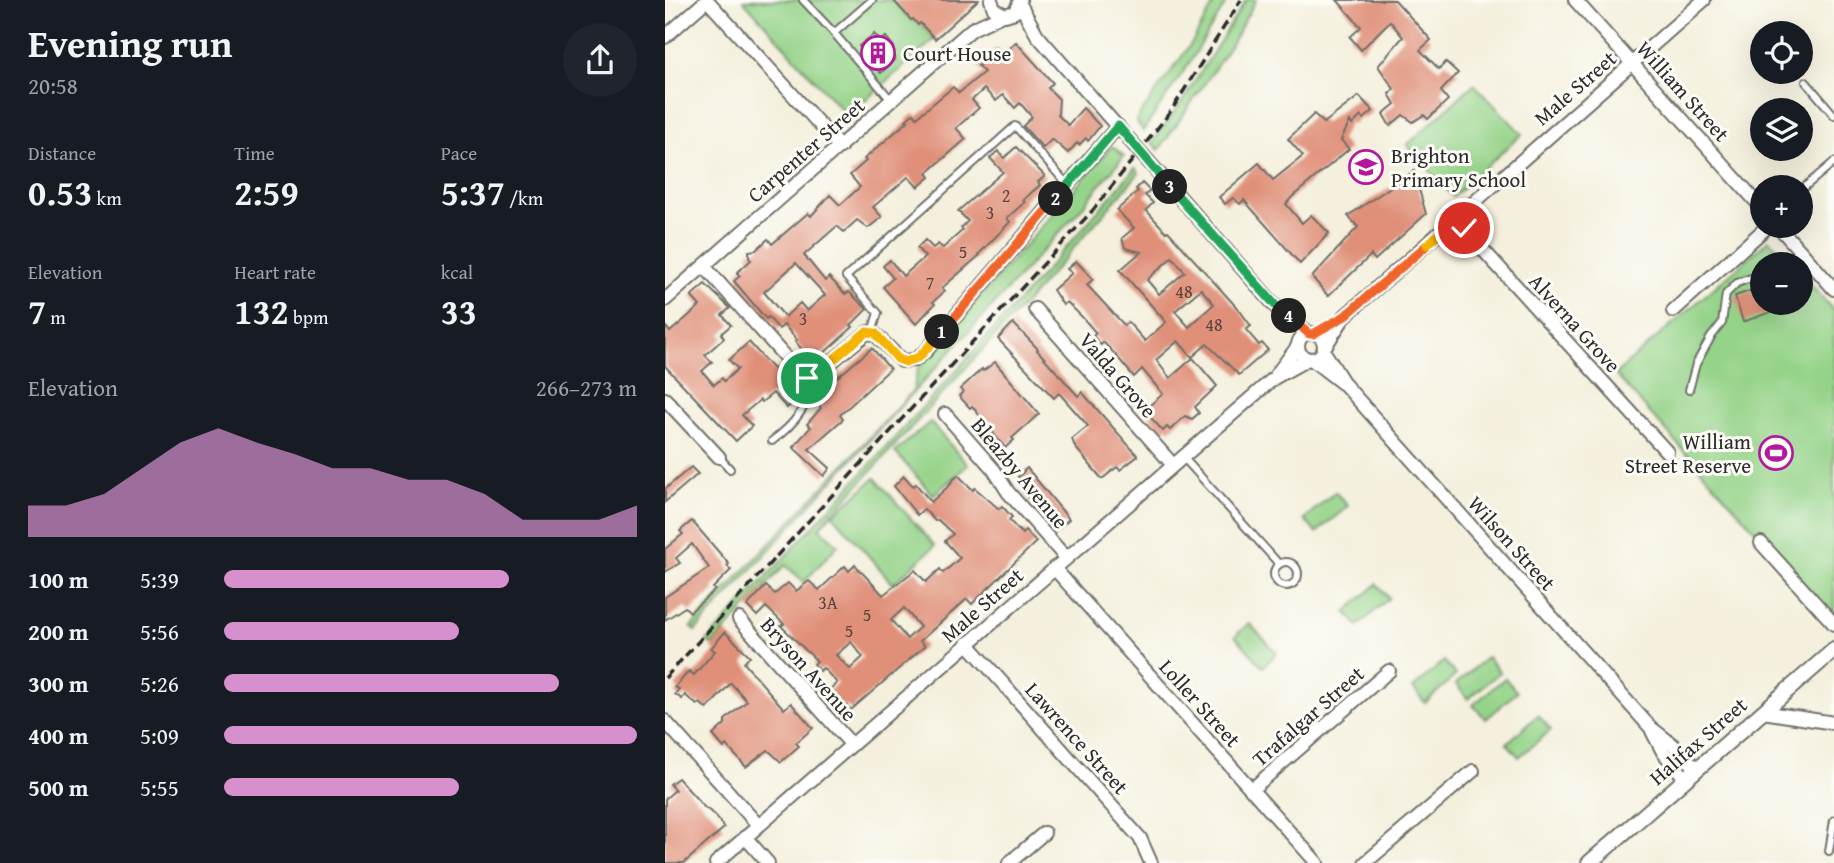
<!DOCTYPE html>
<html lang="en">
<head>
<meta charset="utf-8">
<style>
	:root { --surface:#171b24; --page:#20242c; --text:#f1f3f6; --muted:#9ea1a6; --accent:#d690ce }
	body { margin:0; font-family:"Gentium Book Plus",serif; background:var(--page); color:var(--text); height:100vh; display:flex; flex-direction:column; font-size:26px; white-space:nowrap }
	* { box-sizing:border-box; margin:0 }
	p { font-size:23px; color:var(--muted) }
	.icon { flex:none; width:38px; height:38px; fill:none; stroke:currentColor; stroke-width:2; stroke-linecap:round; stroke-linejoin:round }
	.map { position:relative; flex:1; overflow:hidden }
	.panel { display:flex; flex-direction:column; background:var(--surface); width:665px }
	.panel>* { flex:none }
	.fabs { position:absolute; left:1085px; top:21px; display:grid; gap:14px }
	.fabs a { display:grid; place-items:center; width:63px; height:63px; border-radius:50%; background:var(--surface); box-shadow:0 7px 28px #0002; font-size:35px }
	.pin { position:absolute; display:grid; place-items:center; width:60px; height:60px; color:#fff; margin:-30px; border:4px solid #fff; border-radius:50%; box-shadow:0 2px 7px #0007 }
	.km { position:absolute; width:35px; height:35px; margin:-18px; border-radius:50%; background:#222; color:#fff; font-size:19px; line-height:35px; text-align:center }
	.round { display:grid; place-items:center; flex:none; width:74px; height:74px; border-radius:37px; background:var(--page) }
	.head { display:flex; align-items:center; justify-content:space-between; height:119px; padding:0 28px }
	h1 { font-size:38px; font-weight:700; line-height:52px }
	.figures { display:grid; grid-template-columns:repeat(3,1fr); gap:10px; height:119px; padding:7px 28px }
	.figures div { display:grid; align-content:center }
	.figures b { font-size:35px; font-weight:700 }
	.figures small { font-size:19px; font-weight:400 }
	.figures p { font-size:19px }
	.chart { height:196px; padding:14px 28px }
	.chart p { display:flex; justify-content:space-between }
	.chart svg { width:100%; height:126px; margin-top:7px; fill:var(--accent); opacity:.7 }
	ul { padding:0 28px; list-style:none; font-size:23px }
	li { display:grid; grid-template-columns:112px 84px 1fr; align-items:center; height:52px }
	li i { height:18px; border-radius:9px; background:var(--accent) }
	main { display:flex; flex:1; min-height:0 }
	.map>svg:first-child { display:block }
	.green { fill:#95d389; stroke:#607f5a; stroke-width:2 }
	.building { fill:#e09079; fill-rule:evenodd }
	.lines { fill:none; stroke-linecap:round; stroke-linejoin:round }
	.service-casing { stroke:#717069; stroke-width:10 }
	.minor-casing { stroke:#717069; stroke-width:16 }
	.tertiary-casing { stroke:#717069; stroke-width:18 }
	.service { stroke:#fff; stroke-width:6 }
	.minor { stroke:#fff; stroke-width:12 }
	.tertiary { stroke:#fff; stroke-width:14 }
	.rail { stroke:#2b2b2b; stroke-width:3.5; stroke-dasharray:10 5; stroke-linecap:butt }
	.minor-bridge-casing { stroke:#717069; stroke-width:16; stroke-linecap:butt }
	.minor-bridge { stroke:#fff; stroke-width:12 }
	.split-1-casing { stroke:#fff; stroke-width:14 }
	.split-2-casing { stroke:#fff; stroke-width:14 }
	.split-3-casing { stroke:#fff; stroke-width:14 }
	.split-4-casing { stroke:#fff; stroke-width:14 }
	.split-5-casing { stroke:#fff; stroke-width:14 }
	.split-6-casing { stroke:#fff; stroke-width:14 }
	.split-1 { stroke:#f5b400; stroke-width:9 }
	.split-2 { stroke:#f0652b; stroke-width:9 }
	.split-3 { stroke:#22a559; stroke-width:9 }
	.split-4 { stroke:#22a559; stroke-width:9 }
	.split-5 { stroke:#f0652b; stroke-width:9 }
	.split-6 { stroke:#f5b400; stroke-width:9 }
	.labels { text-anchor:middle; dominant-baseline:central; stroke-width:6; stroke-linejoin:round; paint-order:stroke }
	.number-label { font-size:18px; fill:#58443e }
	.poi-label { font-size:21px; fill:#2b2b2b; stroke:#fdfcf7; text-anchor:start }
	.street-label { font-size:21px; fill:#2b2b2b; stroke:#fdfcf7 }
</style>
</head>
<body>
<main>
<section class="panel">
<div class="head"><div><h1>Evening run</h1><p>20:58</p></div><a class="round"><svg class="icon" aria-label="share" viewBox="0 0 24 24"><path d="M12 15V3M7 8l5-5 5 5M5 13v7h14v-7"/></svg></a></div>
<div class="figures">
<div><p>Distance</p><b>0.53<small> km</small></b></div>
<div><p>Time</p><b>2:59</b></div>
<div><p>Pace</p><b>5:37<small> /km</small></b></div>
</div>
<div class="figures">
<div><p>Elevation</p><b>7<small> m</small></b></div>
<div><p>Heart rate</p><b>132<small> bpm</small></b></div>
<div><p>kcal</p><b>33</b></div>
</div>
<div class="chart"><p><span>Elevation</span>266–273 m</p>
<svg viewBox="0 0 160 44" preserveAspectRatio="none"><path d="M0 44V33L10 33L20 29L30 20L40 11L50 6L60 11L70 15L80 20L90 20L100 24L110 24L120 29L130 38L140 38L150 38L160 33V44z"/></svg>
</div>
<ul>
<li><b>100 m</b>5:39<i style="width:69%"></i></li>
<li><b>200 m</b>5:56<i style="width:57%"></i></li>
<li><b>300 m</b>5:26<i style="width:81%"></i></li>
<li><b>400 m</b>5:09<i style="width:100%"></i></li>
<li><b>500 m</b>5:55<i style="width:57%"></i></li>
</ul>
</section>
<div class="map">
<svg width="1169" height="863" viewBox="0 0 1169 863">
	<rect width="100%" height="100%" fill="#fdfcf7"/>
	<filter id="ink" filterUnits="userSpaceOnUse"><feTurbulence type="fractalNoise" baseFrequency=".0143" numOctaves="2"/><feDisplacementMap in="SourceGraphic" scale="14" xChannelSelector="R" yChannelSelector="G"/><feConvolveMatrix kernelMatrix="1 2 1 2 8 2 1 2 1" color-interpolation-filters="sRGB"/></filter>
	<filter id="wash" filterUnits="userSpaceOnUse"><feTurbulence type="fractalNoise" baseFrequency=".00686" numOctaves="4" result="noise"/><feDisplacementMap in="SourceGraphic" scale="28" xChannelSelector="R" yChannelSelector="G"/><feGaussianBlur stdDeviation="1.57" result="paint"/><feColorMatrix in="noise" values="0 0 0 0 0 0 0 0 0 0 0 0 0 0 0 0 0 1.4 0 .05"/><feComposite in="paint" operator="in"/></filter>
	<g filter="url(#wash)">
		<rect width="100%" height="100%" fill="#f4f0dd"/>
		<g class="green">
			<path d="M78,0h150l18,20 2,-1 5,5 2,-1 15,16 -88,77z"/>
			<path d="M551,0h12l-36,59 -49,72 -7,-11 57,-79z"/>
			<path d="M581,0h10l-27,48 -70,102 -7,-7 32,-44z"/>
			<path d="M809,84l48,50 -69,63 -46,-52z"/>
			<path d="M447,146l12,10 -45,55 -384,420 -4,-4 222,-236 5,-23z"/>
			<path d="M470,168l4,5 -109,125 -211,230 19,17 -34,37 -19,-17 -73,80 -5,-4c144,-156 290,-311 428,-473z"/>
			<path d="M1104,240l23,24h-30v39h39v-29l33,37v307l-219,-244z"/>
			<path d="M265,422l38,43 -35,30 -38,-43z"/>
			<path d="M210,478l60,68 -42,38 -60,-69z"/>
			<path d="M670,492l13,14 -32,27 -12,-14z"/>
			<path d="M712,584l12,14 -31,28 -12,-14z"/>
			<path d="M584,623l28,30 -14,14 -28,-31z"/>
			<path d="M822,657l13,15 -32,27 -12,-15z"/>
			<path d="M779,661l12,14 -31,28 -12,-15z"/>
			<path d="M840,678l12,14 -31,27 -13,-14z"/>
			<path d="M873,715l13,15 -32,27 -12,-14z"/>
		</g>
		<g id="blocks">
			<g class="building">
				<path d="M228,0h85l-43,39 -15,-16 -2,2 -5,-6 -2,1z"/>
				<path d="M672,0h58l36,40 -11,10 19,19 7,-7 12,11 -17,18 7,9 -20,19 -4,-4 -11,7 -10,-7 -13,11 -7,-12 12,-10 -6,-10 5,-5 -16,-23 25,-29 -13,-16 -29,29 -11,-13 11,-10z"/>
				<path d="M209,34l7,7 5,-4 8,10 -4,5 5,7 -14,14 -17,-18 1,-1 -6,-8z"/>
				<path d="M351,42l37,41 -5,5 11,11 -1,16 10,10 15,-17 17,18 -12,15 -2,-3 -7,7 -2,-2 -9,10 -16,-14 -9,9 -20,-22 9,-9 -12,-14 -5,5 -12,-13 -7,6 -12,-12 -12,11 7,8 -23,20 10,11 -39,34 3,4 -12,10 -10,-10 -35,30 9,10 -14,11 -11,-8 -13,12 -7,-6 -33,29 21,26 4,-4 16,17 4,-2 18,17 -16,16 2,2 -40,36 -18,-22 2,-1 -13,-15 -5,4 -11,-12 -2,2 -32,-38 6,-5 -3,-3 3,-3 11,-10 -2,-2v-7l7,-1 12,-11 4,5 36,-31 3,3 19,-21 10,10 20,-18 -10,-12 16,-14 -2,-2 44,-38 -2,-1 8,-7 3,4 36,-30 6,6 25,-21 -6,-6 18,-18 6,7zM131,263l29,32 -18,16 -7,-8 -15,14 -21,-25z"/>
				<path d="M694,96l14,15 -9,8 -3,-3 -9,9 -2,-4 -9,19 8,9 -57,48 -6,7 16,19 9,-8 18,18 -29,31 -56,-64 -4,4 -7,-6 -8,6 -6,-7 40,-34 14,17 30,-24 -15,-17 26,-25 10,9z"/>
				<path d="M351,147l29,29 -7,6 2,3 -17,15 2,2 -18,16 3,4 -31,32 1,1 -38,33 3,3 -12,11 2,2 -19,20 -33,-37 10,-9 -10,-12 7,-6 13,16 22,-19 -8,-9 8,-8 8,8 5,-4 5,4 20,-18 -2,-2 7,-7 -10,-10 45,-39 -13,-14 8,-7 6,7z"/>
				<path d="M749,171l12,43 -51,46 -4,-5 -43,41 -16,-19 46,-50 -10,-11z"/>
				<path d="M477,183l8,8 -5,4 8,8 -7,7 20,22 2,-1 72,80 11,15 -5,4 13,15 3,-2 6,7 -29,25 -32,-31 -15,13 -14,-16 -22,19 14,18 23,-20 24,28 -22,21 4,6 -7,6 -7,-3 -15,14 -3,-3 -4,4 -19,-21 19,-16 -21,-25 -8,8 -20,-24 -11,-11 -2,3 -8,-9 3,-3 -13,-15 -16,-16 -4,3 -10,-15 19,-17 -5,-4 9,-8 17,18 -6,6 37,40 4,-3 17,19 21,-19 -46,-52 21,-18 -16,-4 -3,-10 12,-10 -17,-18 21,-19 -2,-2zM507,257l13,15 -26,22 -12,-14zM536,289l13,15 -25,23 -14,-16z"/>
				<path d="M40,284l25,24 -8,7 9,10 -10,9 3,4 -19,17 7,7 -10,9 12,14 8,-7 2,3 14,-12 -9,-9 20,-18 23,26 5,2 4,-4 7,8 -7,7 16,18 -10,9 -14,-15 -11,9 -2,-2 -18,15 10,11 -16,15 -71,-75v-40l5,6 30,-26 -9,-10z"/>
				<path d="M1097,287v16l31,1 -50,18 -8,-26z"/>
				<path d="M348,323l25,26 -1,1 41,46 4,-4 56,64 -18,14 -3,-3 -15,12 -27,-32 -3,-8 16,-13 -29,-33 -5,5 -56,-59z"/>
				<path d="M207,348l18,21 -50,46 3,4 -34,30 21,19 -6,8 -31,-29 18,-20 -4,-3 14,-16 -3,-4 8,-6 -6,-6z"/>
				<path d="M330,362l44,52 -27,24 2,2 -9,8 -33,-42 -2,2 -11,-12 4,-4 -3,-3 22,-20 1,2z"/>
				<path d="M26,467l7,7 -33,28v-13z"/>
				<path d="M362,468l42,51 -12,11 -34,-38 2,-2 -7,-8 3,-2 -3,-3z"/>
				<path d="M293,475l15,15 2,-2 24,21 3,-3 10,11 -3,3 13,14 3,-4 11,12 -64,62 -5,-5 -47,42 5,5 -74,64 -5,-5 -3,2 -4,-3 -9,-11 -1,-3 8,-7 -14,-15 -3,3 -6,-7 3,-3 -36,-35 3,-2 -18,-17 -9,9 -10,-10 19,-20 9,8 13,-11 8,8 13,-10 10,9 26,-24 4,5 6,-6 28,30 32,-25 11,12 14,-13 3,4 17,-15 -15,-17 8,-7 -15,-14 -3,1 -11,-12 -7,6 -23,-29 10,-10 9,10 3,-2 15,18 20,-18 -1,-1zM239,608l16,19 -13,12 -16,-19zM186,642l12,15 -13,12 -14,-14z"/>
				<path d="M27,521l37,43 -2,2 4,4 -18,18 2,2 -25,22 -5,-5 -20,13v-23l44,-29 -17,-24 -16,14 4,5 -15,9v-23l18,-15 -3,-3z"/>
				<path d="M60,632l25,24 -6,7 40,46 7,-6 22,25 -17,15 3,3 -18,16 -13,-12 -22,17 -20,-22 -2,3 -11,-13 12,-11v-4l22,-19 -16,-18 -24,26 -7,-6 -3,2 -12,-10 -3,4 -7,-5 4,-5 -4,-2 14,-16 5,4 21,-24 -4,-3z"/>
				<path d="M13,778l26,29 11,8 9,13 -40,35h-19v-64l10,-9 -5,-6z"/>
			</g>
		</g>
	</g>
	<g filter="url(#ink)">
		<use href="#blocks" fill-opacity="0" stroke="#717069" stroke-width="2"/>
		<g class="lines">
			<g class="service-casing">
				<g id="service">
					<path d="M138,0l31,33"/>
					<path d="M207,0l-38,33 57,67"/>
					<path d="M1141,82l28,33"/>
					<path d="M1136,190l33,-28"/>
					<path d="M1119,264l16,-14"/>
					<path d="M207,332l6,-19 -32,-36 169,-151 53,59"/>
					<path d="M1024,390l7,-26 15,-27 11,-14 4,-29 11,-11 25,-9"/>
					<path d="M107,441c19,-14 42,-38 38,-63"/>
					<path d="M54,457l11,12"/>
					<path d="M518,457l96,107"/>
					<circle cx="621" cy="574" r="12"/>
					<path d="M1164,851l5,-31"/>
				</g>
			</g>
			<g class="minor-casing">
				<g id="minor">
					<path d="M42,0l133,147"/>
					<path d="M326,0l3,9 11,6 10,-3 5,-12"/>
					<path d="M910,0l187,208"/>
					<path d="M355,4l17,31 85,97"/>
					<path d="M0,37l42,-37"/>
					<path d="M483,161l129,147 32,25"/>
					<path d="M790,219l212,233"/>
					<path d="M1113,226l56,63"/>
					<path d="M39,266l99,111 7,1 4,-2 54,-44 8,3 26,26 13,-1 11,-9 192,-225"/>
					<path d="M0,300l307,-271 30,-14"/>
					<path d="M370,309l138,156"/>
					<path d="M1008,311l95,-85"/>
					<circle cx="646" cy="346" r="13"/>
					<path d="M659,348l21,-32 359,-316"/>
					<path d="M658,350l22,35 305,342 23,18 24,24"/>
					<path d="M646,359l31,24"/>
					<path d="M611,375l22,-29"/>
					<path d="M0,399l54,58"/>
					<path d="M280,414l49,56 14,22 58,66"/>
					<path d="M1096,543l73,81"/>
					<path d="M389,568l263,295"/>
					<path d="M74,619l112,125"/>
					<path d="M302,643l173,195 11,25"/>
					<path d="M1098,712l71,11"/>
					<path d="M0,721l93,104"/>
					<path d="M987,731l11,21 23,27"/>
					<path d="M586,790l138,-119"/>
					<path d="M80,837l23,26"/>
					<path d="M51,863l558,-485 34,-19"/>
					<path d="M344,863l35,-30"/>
					<path d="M700,863l108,-92"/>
				</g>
			</g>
			<g class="tertiary-casing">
				<path id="tertiary" d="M924,863l245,-213"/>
			</g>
			<use href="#service" class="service"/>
			<use href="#minor" class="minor"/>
			<use href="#tertiary" class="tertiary"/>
			<path class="rail" d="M0,678l428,-468 78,-99 70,-111"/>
			<g class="minor-bridge-casing">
				<path id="minor-bridge" d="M462,137l21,24"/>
			</g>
			<use href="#minor-bridge" class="minor-bridge"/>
		</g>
	</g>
	<g class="lines" filter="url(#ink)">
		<g class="split-1-casing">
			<path id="split-1" d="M142,378l7,-2 52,-44 9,1 23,26 8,3 13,-5 23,-25"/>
		</g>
		<g class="split-2-casing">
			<path id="split-2" d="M277,332l114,-133"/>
		</g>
		<g class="split-3-casing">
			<path id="split-3" d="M391,199l62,-73 52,61"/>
		</g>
		<g class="split-4-casing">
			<path id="split-4" d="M505,187l107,120 12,9"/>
		</g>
		<g class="split-5-casing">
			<path id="split-5" d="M624,316l20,18h4l32,-18 82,-71"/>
		</g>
		<g class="split-6-casing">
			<path id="split-6" d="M762,245l28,-26 9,9"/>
		</g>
		<use href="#split-1" class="split-1"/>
		<use href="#split-2" class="split-2"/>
		<use href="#split-3" class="split-3"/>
		<use href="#split-4" class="split-4"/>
		<use href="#split-5" class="split-5"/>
		<use href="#split-6" class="split-6"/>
	</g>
	<defs>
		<g id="building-ring" transform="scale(1.75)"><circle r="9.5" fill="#fdfcf7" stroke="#b5179e" stroke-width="1.5"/><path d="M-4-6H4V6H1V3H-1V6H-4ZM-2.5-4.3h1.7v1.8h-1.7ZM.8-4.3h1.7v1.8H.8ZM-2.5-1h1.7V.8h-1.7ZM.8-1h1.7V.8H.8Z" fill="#b5179e"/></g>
		<g id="school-ring" transform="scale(1.75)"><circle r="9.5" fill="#fdfcf7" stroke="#b5179e" stroke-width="1.5"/><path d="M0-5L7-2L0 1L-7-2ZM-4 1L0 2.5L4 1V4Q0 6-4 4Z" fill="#b5179e"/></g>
		<g id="stadium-ring" transform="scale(1.75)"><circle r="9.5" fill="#fdfcf7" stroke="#b5179e" stroke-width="1.5"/><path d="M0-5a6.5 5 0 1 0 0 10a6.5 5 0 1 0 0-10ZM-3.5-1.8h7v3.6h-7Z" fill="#b5179e"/></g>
	</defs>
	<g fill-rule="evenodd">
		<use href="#building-ring" x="213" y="53"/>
		<use href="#school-ring" x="701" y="167"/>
		<use href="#stadium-ring" x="1111" y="453"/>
	</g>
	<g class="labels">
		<g class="number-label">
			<text x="341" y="195">2</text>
			<text x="325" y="212">3</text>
			<text x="298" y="251">5</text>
			<text x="265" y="282">7</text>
			<text x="519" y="291">48</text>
			<text x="138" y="318">3</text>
			<text x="549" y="324">48</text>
			<text x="163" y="602">3A</text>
			<text x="202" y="614">5</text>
			<text x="184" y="630">5</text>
		</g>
		<g class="poi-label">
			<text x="238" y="53">Court House</text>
			<text x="726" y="155">Brighton<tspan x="726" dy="24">Primary School</tspan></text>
			<text x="1086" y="441" text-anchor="end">William<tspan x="1086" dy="24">Street Reserve</tspan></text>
		</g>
		<g class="street-label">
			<text transform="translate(910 88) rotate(-41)">Male Street</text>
			<text transform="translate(1018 91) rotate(48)">William Street</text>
			<text transform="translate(141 150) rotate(-41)">Carpenter Street</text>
			<text transform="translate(910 323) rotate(48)">Alverna Grove</text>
			<text transform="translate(453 375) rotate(49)">Valda Grove</text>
			<text transform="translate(355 473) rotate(50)">Bleazby Avenue</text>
			<text transform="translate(847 543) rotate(48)">Wilson Street</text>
			<text transform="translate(317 605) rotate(-41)">Male Street</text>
			<text transform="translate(144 669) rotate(48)">Bryson Avenue</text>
			<text transform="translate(535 703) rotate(48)">Loller Street</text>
			<text transform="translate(643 716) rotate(-41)">Trafalgar Street</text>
			<text transform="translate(412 738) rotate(48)">Lawrence Street</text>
			<text transform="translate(1033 741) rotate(-41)">Halifax Street</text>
		</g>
	</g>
</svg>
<div class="fabs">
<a><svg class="icon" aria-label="locate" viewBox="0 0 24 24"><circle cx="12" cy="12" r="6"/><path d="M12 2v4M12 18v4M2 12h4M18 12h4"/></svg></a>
<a><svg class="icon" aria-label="layers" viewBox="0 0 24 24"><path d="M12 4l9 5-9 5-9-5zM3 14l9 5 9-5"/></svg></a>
<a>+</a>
<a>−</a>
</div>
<div class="pin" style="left:142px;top:378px;background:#1e9e55"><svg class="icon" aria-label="arrive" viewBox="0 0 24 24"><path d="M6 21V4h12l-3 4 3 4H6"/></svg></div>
<div class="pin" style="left:799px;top:228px;background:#d93025"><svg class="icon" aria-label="check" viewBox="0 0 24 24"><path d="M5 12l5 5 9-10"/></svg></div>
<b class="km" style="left:277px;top:332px">1</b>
<b class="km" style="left:391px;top:199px">2</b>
<b class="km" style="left:505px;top:187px">3</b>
<b class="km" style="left:624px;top:316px">4</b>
</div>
</main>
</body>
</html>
